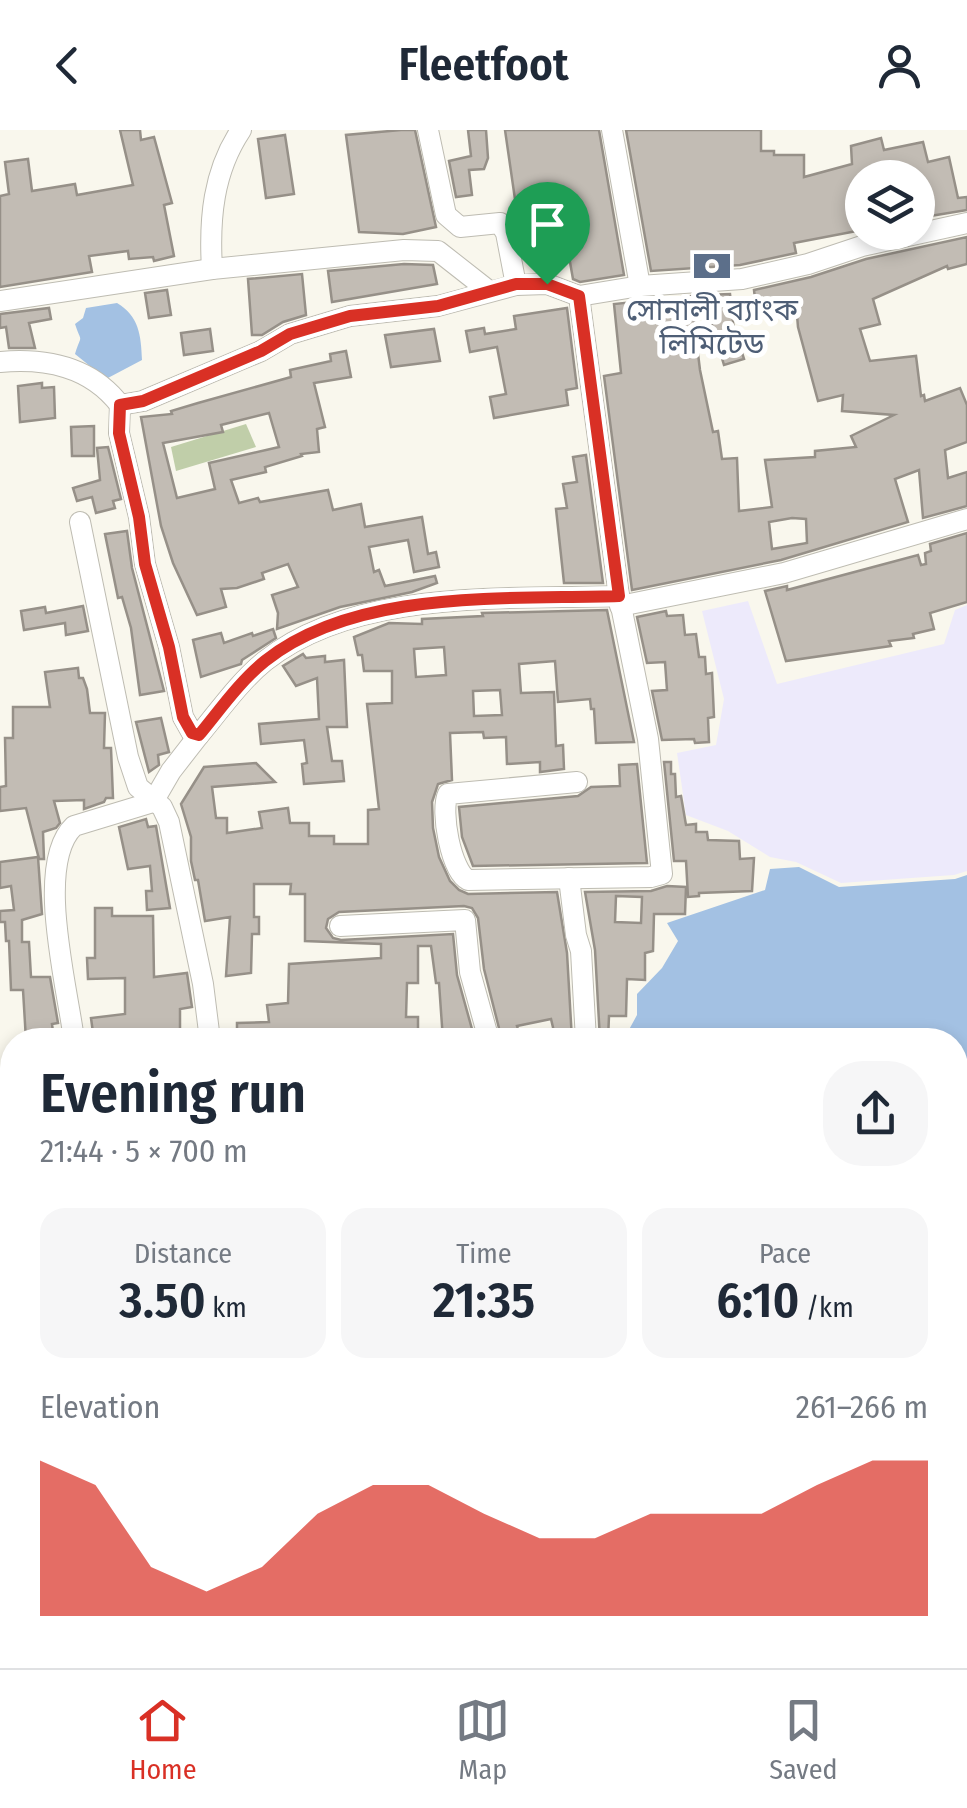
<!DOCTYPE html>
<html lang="en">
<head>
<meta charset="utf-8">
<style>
	:root { --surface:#fff; --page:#f6f6f7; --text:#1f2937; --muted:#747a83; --line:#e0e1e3; --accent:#d93025 }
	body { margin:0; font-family:"Fira Sans Condensed","Noto Sans Bengali",sans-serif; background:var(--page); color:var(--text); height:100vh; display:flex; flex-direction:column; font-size:38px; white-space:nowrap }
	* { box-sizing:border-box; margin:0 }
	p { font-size:32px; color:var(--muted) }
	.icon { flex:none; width:55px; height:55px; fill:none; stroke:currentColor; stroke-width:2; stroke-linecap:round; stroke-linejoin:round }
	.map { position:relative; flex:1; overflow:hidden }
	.details { position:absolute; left:0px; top:898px; width:968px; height:642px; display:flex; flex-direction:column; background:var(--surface); border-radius:40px 40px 0 0; box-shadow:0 5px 15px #0003 }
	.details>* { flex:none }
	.buttons { position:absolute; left:845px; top:30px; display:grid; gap:20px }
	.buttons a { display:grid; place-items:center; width:90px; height:90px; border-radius:50%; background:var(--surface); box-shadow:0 5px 15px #0003; font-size:50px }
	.pin { position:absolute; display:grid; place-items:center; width:85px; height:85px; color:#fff; margin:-102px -42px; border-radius:50% 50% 50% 0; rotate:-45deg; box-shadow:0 0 10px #0007 }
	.pin .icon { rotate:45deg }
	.round { display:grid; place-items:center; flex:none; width:105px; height:105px; border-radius:40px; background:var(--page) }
	.head { display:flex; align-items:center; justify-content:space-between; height:170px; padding:0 40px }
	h1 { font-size:55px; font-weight:600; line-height:75px }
	.metrics { display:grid; grid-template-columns:repeat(3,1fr); gap:15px; height:170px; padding:10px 40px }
	.metrics div { display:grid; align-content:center; border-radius:25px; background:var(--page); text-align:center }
	.metrics b { font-size:50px; font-weight:600 }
	.metrics small { font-size:28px; font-weight:400 }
	.metrics p { font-size:28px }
	.chart { height:280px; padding:20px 40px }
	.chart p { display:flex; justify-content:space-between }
	.chart svg { width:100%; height:180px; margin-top:10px; fill:var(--accent); opacity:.7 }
	header { display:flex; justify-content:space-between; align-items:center; height:130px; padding:0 40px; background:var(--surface); font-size:45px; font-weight:600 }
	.tab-bar { display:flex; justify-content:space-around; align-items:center; height:140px; border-top:2px solid var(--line); background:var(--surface); font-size:28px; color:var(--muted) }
	.tab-bar a { display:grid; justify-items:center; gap:5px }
	.tab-bar .on { color:var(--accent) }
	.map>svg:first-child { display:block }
	.industrial { fill:#edeafb }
	.green { fill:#c0cea9 }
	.water { fill:#a3c1e3 }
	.building { fill:#c2bcb4; stroke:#969088; stroke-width:2.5; fill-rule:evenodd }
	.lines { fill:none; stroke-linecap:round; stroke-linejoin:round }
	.minor-casing { stroke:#bebcb2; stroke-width:22 }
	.minor { stroke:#fff; stroke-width:20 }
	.route-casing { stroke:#fff; stroke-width:20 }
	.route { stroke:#d93025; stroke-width:12 }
	.labels { text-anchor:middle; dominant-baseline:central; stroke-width:10; stroke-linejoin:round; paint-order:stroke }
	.service-label { font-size:30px; fill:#4e5e75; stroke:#fff }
</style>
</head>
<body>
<header><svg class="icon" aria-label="back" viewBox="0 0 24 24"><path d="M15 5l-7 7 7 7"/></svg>Fleetfoot<svg class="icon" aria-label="person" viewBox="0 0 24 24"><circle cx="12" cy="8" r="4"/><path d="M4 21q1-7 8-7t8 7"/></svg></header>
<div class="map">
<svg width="967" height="1538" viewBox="0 0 967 1538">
	<rect width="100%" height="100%" fill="#f9f7ed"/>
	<path class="industrial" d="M748,471l29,83 167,-40 11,-34 12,-5v266l-13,4 -113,8 -45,-21 -26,-5 -42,-26 -42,-16 -9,-62 39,-8 8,-46 -22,-88z"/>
	<path class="green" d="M246,294l10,23 -80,24 -5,-24z"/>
	<g class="water">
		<path d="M117,173c22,13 24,32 25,57l-36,19 -31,-25c7,-22 7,-9 0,-30l8,-6 3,-10z"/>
		<path d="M799,737l40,20 116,-8 12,-4v549l-12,1v-385l-330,-3 12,-22v-21l25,-26 16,-27 -11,-18 98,-33 5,-21z"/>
	</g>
	<g class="building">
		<path d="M120,0h20l1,10 13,-3 18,66 -8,2 10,51 -20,5 -1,-4 -24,2 -1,-8 -39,5 3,16 -92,15v-91l9,-2 -4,-32 23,-3 4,32 43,-7 2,11 56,-10z"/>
		<path d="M401,0h14l21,97 -33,7 -44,-2 -13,-97z"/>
		<path d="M468,0h18l2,28 -4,11 -15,1 3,25 -16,2 -7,-36 22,-5z"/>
		<path d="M505,0h94l25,145 -44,7 -7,-3 -9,-51 -44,6z"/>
		<path d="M626,0h135v21h13v4h30v22l48,-13 -1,-18 30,-8 3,12 39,-8 5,20 21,-5 9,41 9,-1v13l-49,8v-40h-56v8l-5,2 5,42 -68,13 2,10 -56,12 -89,6z"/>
		<path d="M285,5l9,59 -28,4 -8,-59z"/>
		<path d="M967,107v27l-19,5 -1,-3 -74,33 7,25 -20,5 10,32 46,-5 5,40 3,-1 1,6 35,-13 7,17v37l-22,8 3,28 19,-6v34l-44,12 -4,-48 -24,9 13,43 -127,38 -149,30 -28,-214 17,-3 -7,-69 77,-8 9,74 13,62 5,-1 4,28 15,-1 2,53 33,-4 -7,-47 50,-3v-6l41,-4 -5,-11 43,-21 -52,-4 1,-16 -25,6 -20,-74 -2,-24 -40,5 -2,-18 57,-13 55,-18zM792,388l14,1 1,24 -35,6 -3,-27z"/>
		<path d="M404,134l29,1 4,19 -105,18 -4,-31z"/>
		<path d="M302,144l4,41 -23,7 -21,13h-10l-4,-56z"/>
		<path d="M167,160l4,25 -22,3 -4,-25z"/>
		<path d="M730,164l5,46h3l6,19 -20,6 -21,-70z"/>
		<path d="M49,178l2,11 -22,4 6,25h-26l-3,-21 -6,1v-14z"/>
		<path d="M567,178l10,80 -11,2 2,15 -74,13 -4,-21 16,-3 -9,-47 -27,5 -4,-21 18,-3 1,6 31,-5 -2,-13z"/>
		<path d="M210,199l3,22 -29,4 -3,-22z"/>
		<path d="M434,199l6,32 -49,6 -6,-32z"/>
		<path d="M346,221l5,26 -37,6 11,44 -8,2 2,23 -18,2 1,2 -37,11 1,5 -35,8 8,23 19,-5 2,4 68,-12 5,20 28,-6 4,23 57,-10 6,37 8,-2 3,15 -25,5 -6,-32 -39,7 5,25 5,-2 6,16 50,-10 2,7 -25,9 -72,15 -63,22 1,-16 -6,-18 26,-8 -10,-23 -26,9 2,6 -27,9 -16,1 5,18 -29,8 -24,-52 -12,-37 -20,-109 31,-3 -1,-3 27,-8 93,-26 -1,-7 41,-9 -1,-7zM269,283l10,34 -70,16 6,26 -38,9 -14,-55 60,-11 -2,-7z"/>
		<path d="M42,253v5l12,-1 1,31 -35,4 -2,-36z"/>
		<path d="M94,296v30h-22l-1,-29z"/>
		<path d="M108,317l13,52 -8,2 2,7 -19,5 -4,-16 -15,4 -4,-13 27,-8 -3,-32z"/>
		<path d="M586,325l17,128h-39l-8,-74 11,-1 -4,-24 14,-2 -4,-25z"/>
		<path d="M127,401l5,37 32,123 -24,4 -9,-67 -9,-31 -4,1 -13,-64z"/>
		<path d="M967,403v69l-37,11 4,16 -21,5 1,4 -25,3 2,5 -105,15 -21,-70 22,-5v4l131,-35 3,10 5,-1 -1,-11 6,-2 -1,-7z"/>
		<path d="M83,476l5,25 -22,4 -1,-12 -41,7 -3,-19 24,-4 1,6z"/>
		<path d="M607,480l27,132 -38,1 -2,-34h-3l-1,-10 -32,3 -3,-41 -36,3 2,29 33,-1 2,54 7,-1 1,24 -24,3v-10l-33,2 -1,-27 -22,1 -1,-6 -33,1 2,47 -14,4 -6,18 1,26 6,29 11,24 9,9 9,4 89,-2 10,61 5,87h-16l-5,-21 -34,7 4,14h-19l-18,-71 -6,-51 -6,-10 -8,-2 -125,6 -11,7 -2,9 7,10 8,2 112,-6 4,41 18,65h-32l-4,-57h-3l-5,-37h-13v37h-11l-1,34h12v23l-26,-1 1,-5h-39l1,6h-118v-17l32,-1 -2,-17 21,-2 1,-39 92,-6v-14l-76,-3v-47h-15l1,-10h-37v33h5v17h-7l-1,39 -25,3 4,-59 -25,4 -7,-41h-3l-4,-19v-24l-10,-33 23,-37 52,-4 19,19 -63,5 4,31h11v15l35,-5 -3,-16 29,-4 2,15h19v13h25v8h34v-34l11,-1 -12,-105 25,-1v-32h-28l-2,-16h-4l-4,-18 35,-14 33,1v-5l61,-3 -1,-3zM444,517l2,28 -30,2 -2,-28zM500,560l2,25 -28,1 -1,-25z"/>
		<path d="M666,481l1,5 16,-1 2,20 11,-1 3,23h6l1,17 6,-1 2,44 -6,1 1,24 -14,1 -1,-4 -32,1 -10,-49 15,-1 -2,-28 -18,1 -10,-46z"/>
		<path d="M273,499l3,9 -34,22 -1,4 -40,13 -8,-37 28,-7 3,10 28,-10 1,3z"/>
		<path d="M303,524l3,4 19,-2v6l19,-2 3,67h-20l5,34h10l2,20 -40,3 -2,-20 5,-1 -3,-23 -43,4 -2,-20 60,-5 -2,-41 -21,8 -13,-20z"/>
		<path d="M78,538l1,10h4l4,11 3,24h15l-1,35h7l2,50h-7l-2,4 -20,7v-9l-30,1 6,22 -4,5 -13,4 1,27h-5l-13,-51 -26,3v-24l6,-1 -1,-48h8v-31h37l-5,-35z"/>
		<path d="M161,588l8,34 -11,3 1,10 -10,7 -13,-50z"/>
		<path d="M664,632h7v12h4l1,23 5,-1 5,29 10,-1v8h11l1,8 31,1 1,18 14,-1 -2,33 -53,2v3l-11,1 -2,-36h-12z"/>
		<path d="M637,634l10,99 -174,3 -11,-29 -3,-30 119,-11 13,-9 29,-1 -1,-21z"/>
		<path d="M146,689l2,8 8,-1 14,82 -23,2 -1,-19h6l-2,-25 -22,3 -9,-42z"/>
		<path d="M38,727l4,57 -20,6v22h7l2,35h19l8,46 -6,1 2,16h-28l-3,-50h-12l-2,-49h-3l-1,-19h-5v-11l14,-1 -3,-24 -11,2v-26z"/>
		<path d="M667,756l19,1 -1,27h-31l-1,37 -8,2v27l-18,-1 -1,37h-17l-1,24h-8l-5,-90 -10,-58 66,-1zM616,766l26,1 -1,26 -26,-1z"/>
		<path d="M95,778h17v8h41l1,61 33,-4 5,34 -12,2v31h-86l-3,-22 34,-4v-36l-37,1 -1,-21h8z"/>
		<path d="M8,1238l4,82 -12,2v-83z"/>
		<path d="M967,1311v59h-12v-58z"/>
	</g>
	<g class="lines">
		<g class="minor-casing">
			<g id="minor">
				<path d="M241,0c-28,42 -32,89 -29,139l192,-19 34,1 51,40"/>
				<path d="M428,0l18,85 14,12 40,-4 6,10 10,52"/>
				<path d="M612,0l28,156"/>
				<path d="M0,171l212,-32"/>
				<path d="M0,232c46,-4 90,4 120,43l23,-4 118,-50 29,-17 60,-18 88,-10 78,-21 31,-1 32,12 61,-10 102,-7 66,-15 54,-18 105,-23"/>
				<path d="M120,275l-1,28 20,84 6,47 24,83 14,70 9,16 7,2c20,-24 41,-54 66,-74 91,-73 242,-61 354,-65"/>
				<path d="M80,392l48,235 10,30 24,20 7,15 34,162 7,56"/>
				<path d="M620,476l164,-33 183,-54"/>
				<path d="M577,652l-129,12c-8,17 3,77 20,86l183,-3 11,-3 -14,-135 -29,-143 -40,-300"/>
				<path d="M569,748l7,57 5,16 5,89"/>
				<path d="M340,796l125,-6 5,52 19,68"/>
				<path d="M74,910c-6,-51 -40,-176 0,-214l79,-24 18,-31 28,-36"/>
				<path d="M0,999l12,-3"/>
				<path d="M955,1298l12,-1"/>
				<path d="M955,1384h12"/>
				<path d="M698,1528l6,10"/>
				<path d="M836,1528l1,10"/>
			</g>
		</g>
		<use href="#minor" class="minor"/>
	</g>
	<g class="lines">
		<g class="route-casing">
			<path id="route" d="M516,154h31l32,12 40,300c-112,4 -262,-8 -354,65 -25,20 -46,50 -66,74l-7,-2 -9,-16 -14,-70 -24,-83 -6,-47 -20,-84 1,-28 23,-4 118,-50 29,-17 60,-18 88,-10z"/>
		</g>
		<use href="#route" class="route"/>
	</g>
	<defs>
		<g id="bank-bare" transform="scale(3)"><path d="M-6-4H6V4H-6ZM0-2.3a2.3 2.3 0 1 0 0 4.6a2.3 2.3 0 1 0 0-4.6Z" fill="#5c6f8a" stroke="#fff" stroke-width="2.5" paint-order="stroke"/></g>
	</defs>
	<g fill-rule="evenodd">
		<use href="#bank-bare" x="712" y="136"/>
	</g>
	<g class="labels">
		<g class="service-label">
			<text x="712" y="180">সোনালী ব্যাংক<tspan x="712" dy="34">লিমিটেড</tspan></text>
		</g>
	</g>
</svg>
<div class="buttons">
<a><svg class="icon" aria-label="layers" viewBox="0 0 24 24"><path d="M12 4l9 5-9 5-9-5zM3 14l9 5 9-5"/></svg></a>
</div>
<div class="pin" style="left:547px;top:154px;background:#1e9e55"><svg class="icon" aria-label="arrive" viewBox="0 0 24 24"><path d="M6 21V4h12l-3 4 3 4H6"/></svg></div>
<section class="details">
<div class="head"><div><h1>Evening run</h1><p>21:44 · 5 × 700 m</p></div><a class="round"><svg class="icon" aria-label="share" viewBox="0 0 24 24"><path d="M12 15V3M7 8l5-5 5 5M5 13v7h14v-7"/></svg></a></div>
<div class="metrics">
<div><p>Distance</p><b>3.50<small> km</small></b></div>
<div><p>Time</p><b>21:35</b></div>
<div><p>Pace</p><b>6:10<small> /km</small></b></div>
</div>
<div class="chart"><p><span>Elevation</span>261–266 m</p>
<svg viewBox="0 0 160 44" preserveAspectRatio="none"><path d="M0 44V6L10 12L20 32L30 38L40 32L50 19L60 12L70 12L80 19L90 25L100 25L110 19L120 19L130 19L140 12L150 6L160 6V44z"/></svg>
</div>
</section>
</div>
<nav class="tab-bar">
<a class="on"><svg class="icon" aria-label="home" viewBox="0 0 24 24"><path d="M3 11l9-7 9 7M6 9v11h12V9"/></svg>Home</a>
<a><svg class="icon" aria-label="map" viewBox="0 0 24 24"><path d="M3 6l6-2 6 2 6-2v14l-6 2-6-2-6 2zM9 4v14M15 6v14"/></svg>Map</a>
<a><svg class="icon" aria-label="saved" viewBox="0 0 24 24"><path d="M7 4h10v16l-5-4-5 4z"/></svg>Saved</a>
</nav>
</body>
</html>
